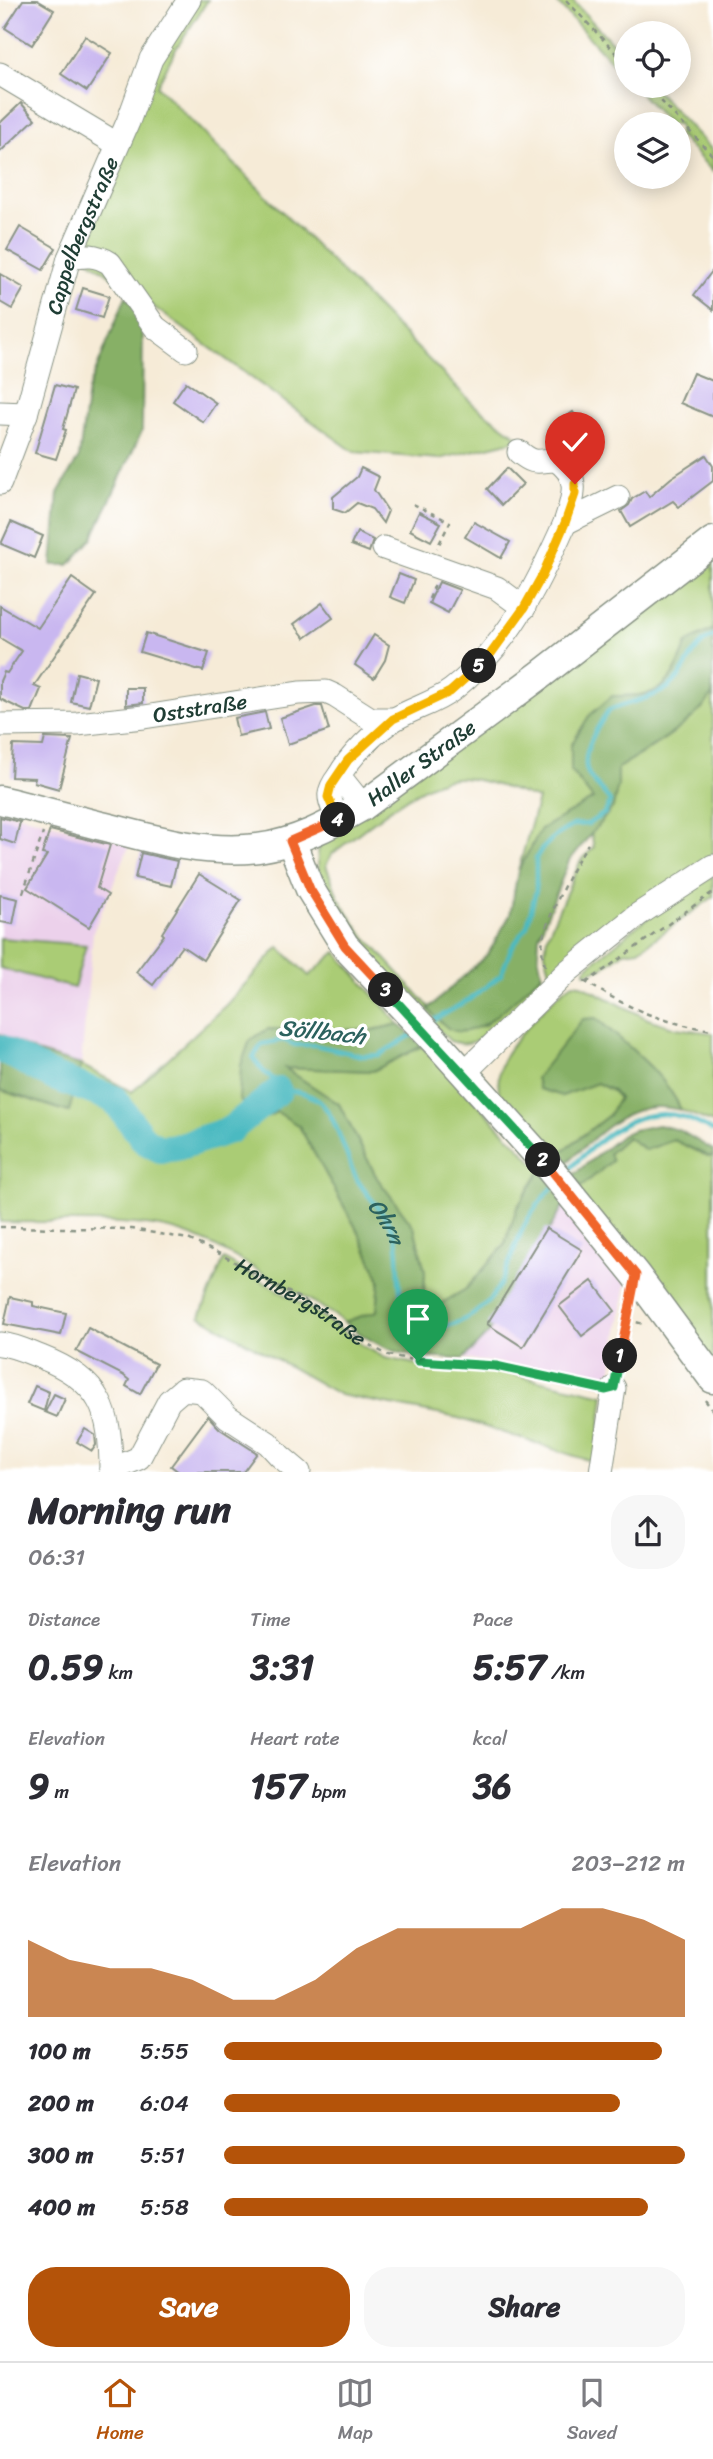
<!DOCTYPE html>
<html lang="en">
<head>
<meta charset="utf-8">
<style>
	:root { --surface:#fff; --page:#f7f7f7; --text:#2b2b33; --muted:#7c7c81; --line:#e1e1e2; --accent:#b45309 }
	body { margin:0; font-family:Sriracha,sans-serif; background:var(--page); color:var(--text); height:100vh; display:flex; flex-direction:column; font-size:26px; white-space:nowrap }
	* { box-sizing:border-box; margin:0 }
	p { font-size:23px; color:var(--muted) }
	.icon { flex:none; width:38px; height:38px; fill:none; stroke:currentColor; stroke-width:2; stroke-linecap:round; stroke-linejoin:round }
	.map { position:relative; height:1472px; overflow:hidden }
	.side { display:flex; flex-direction:column; background:var(--surface); flex:1 }
	.side>* { flex:none }
	.controls { position:absolute; left:614px; top:21px; display:grid; gap:14px }
	.controls a { display:grid; place-items:center; width:77px; height:77px; border-radius:50%; background:var(--surface); box-shadow:0 4px 18px #0003; font-size:35px }
	.pin { position:absolute; display:grid; place-items:center; width:60px; height:60px; color:#fff; margin:-72px -30px; border-radius:50% 50% 50% 0; rotate:-45deg; box-shadow:0 0 7px #0007 }
	.pin .icon { rotate:45deg }
	.km { position:absolute; width:35px; height:35px; margin:-18px; border-radius:50%; background:#222; color:#fff; font-size:19px; line-height:35px; text-align:center }
	.round { display:grid; place-items:center; flex:none; width:74px; height:74px; border-radius:28px; background:var(--page) }
	.headline { display:flex; align-items:center; justify-content:space-between; height:119px; padding:0 28px }
	h1 { font-size:38px; font-weight:700; line-height:52px }
	.stats { display:grid; grid-template-columns:repeat(3,1fr); gap:10px; height:119px; padding:7px 28px }
	.stats div { display:grid; align-content:center }
	.stats b { font-size:35px; font-weight:700 }
	.stats small { font-size:19px; font-weight:400 }
	.stats p { font-size:19px }
	.chart { height:196px; padding:14px 28px }
	.chart p { display:flex; justify-content:space-between }
	.chart svg { width:100%; height:126px; margin-top:7px; fill:var(--accent); opacity:.7 }
	.button { display:flex; gap:14px; margin-top:auto; padding:14px 28px }
	.button a { flex:1; height:80px; border-radius:28px; background:var(--accent); color:#fff; font-size:28px; font-weight:700; line-height:80px; text-align:center }
	.button a+a { background:var(--page); color:var(--text) }
	ul { padding:0 28px; list-style:none; font-size:23px }
	li { display:grid; grid-template-columns:112px 84px 1fr; align-items:center; height:52px }
	li i { height:18px; border-radius:9px; background:var(--accent) }
	.tab-bar { display:flex; justify-content:space-around; align-items:center; height:98px; border-top:2px solid var(--line); background:var(--surface); font-size:19px; color:var(--muted) }
	.tab-bar a { display:grid; justify-items:center; gap:4px }
	.tab-bar .current { color:var(--accent) }
	.map>svg:first-child { display:block }
	.built { fill:#ecd1eb }
	.green { fill:#aacc75; stroke:#648454; stroke-width:2 }
	.forest { fill:#87b066; stroke:#53764d; stroke-width:2 }
	.lines { fill:none; stroke-linecap:round; stroke-linejoin:round }
	.stream { stroke:#4bbac1; stroke-width:4.5 }
	.river { stroke:#4bbac1; stroke-width:28 }
	.building { fill:#c9b7f0 }
	.minor-casing { stroke:#8a9486; stroke-width:25 }
	.major-casing { stroke:#8a9486; stroke-width:31 }
	.path { stroke:#8a9486; stroke-width:2.5; stroke-dasharray:5 5; stroke-linecap:butt }
	.minor { stroke:#fff; stroke-width:23 }
	.major { stroke:#fff; stroke-width:28 }
	.split-1-casing { stroke:#fff; stroke-width:14 }
	.split-2-casing { stroke:#fff; stroke-width:14 }
	.split-3-casing { stroke:#fff; stroke-width:14 }
	.split-4-casing { stroke:#fff; stroke-width:14 }
	.split-5-casing { stroke:#fff; stroke-width:14 }
	.split-6-casing { stroke:#fff; stroke-width:14 }
	.split-1 { stroke:#22a559; stroke-width:9 }
	.split-2 { stroke:#f0652b; stroke-width:9 }
	.split-3 { stroke:#22a559; stroke-width:9 }
	.split-4 { stroke:#f0652b; stroke-width:9 }
	.split-5 { stroke:#f5b400; stroke-width:9 }
	.split-6 { stroke:#f5b400; stroke-width:9 }
	.labels { text-anchor:middle; dominant-baseline:central; stroke-width:7; stroke-linejoin:round; paint-order:stroke }
	.street-label { font-size:21px; fill:#1f3d34; stroke:#fff }
	.water-label { font-size:23px; font-style:italic; fill:#2c625e; stroke:#fff }
</style>
</head>
<body>
<div class="map">
<svg width="713" height="1472" viewBox="0 0 713 1472">
	<rect width="100%" height="100%" fill="#fff"/>
	<filter id="ink" filterUnits="userSpaceOnUse"><feTurbulence type="fractalNoise" baseFrequency=".0143" numOctaves="2"/><feDisplacementMap in="SourceGraphic" scale="14" xChannelSelector="R" yChannelSelector="G"/><feConvolveMatrix kernelMatrix="1 2 1 2 8 2 1 2 1" color-interpolation-filters="sRGB"/></filter>
	<filter id="wash" filterUnits="userSpaceOnUse"><feTurbulence type="fractalNoise" baseFrequency=".00686" numOctaves="4" result="noise"/><feDisplacementMap in="SourceGraphic" scale="28" xChannelSelector="R" yChannelSelector="G"/><feGaussianBlur stdDeviation="1.57" result="paint"/><feColorMatrix in="noise" values="0 0 0 0 0 0 0 0 0 0 0 0 0 0 0 0 0 1.4 0 .05"/><feComposite in="paint" operator="in"/></filter>
	<g filter="url(#wash)">
		<rect width="100%" height="100%" fill="#f6ebd7"/>
		<g class="built">
			<path d="M0,810l130,34 -37,88 -12,133 -45,-13 -36,-18z"/>
			<path d="M566,1201l61,76 -17,102 -9,5 -102,-21 -35,-4 24,-25z"/>
		</g>
		<g class="green">
			<path d="M195,0h13l-32,49 -19,37 317,319 47,34 -82,20 -85,-7 -276,-200 78,-191z"/>
			<path d="M555,0h17l54,58v20z"/>
			<path d="M634,86h18l61,65v21l-34,-37v-11h-10z"/>
			<path d="M713,551v78l-26,14c-17,46 -26,54 -75,53l-26,94 7,9 -52,30 -23,42 20,-72c-24,-8 -65,-25 -89,-20 -34,6 -88,53 -117,75l-6,11 12,32 22,34 89,98 35,-3 58,-52v8c-16,15 -50,53 -70,60 -8,3 -14,1 -22,-1 -36,-38 -150,-140 -130,-196z"/>
			<path d="M713,693v165l-162,117 -6,-22 2,-17 33,-74 14,-15 -3,-14c22,-26 26,-30 27,-65 33,-21 73,-41 95,-75z"/>
			<path d="M713,876v21l-74,53 -15,2 -22,16 -17,5v-4l58,-48z"/>
			<path d="M0,938l86,7 -12,43 -74,-20z"/>
			<path d="M279,947l30,29 27,-24 63,72 -26,6 -104,-1 8,82 22,15 61,109 20,45 -3,31 -33,11c-25,-18 -51,-32 -78,-47 -33,-19 -67,-41 -106,-48 -49,-8 -109,-4 -160,-5v-132l68,22 13,-47 51,27 94,-87z"/>
			<path d="M573,983l7,1 68,35 28,9 37,5v90l-32,-13c-16,-37 -55,-65 -85,-92l-34,78 35,-13 15,8 7,7 -10,17 -54,42 -56,-65c-1,-9 -1,-18 2,-27 6,-19 54,-71 72,-82z"/>
			<path d="M422,1046l119,124 -24,38 -13,38 -38,43 -43,25 2,-43 -11,-44 -37,-49 -38,-74 -55,-36 89,3z"/>
			<path d="M627,1137l18,13 29,-10 36,17 3,-2v212l-136,-177 32,-37z"/>
			<path d="M224,1259l93,54 48,34 20,11 31,6 78,6 110,25 -8,68 -138,-45 -118,-23 -140,-79z"/>
		</g>
		<g class="forest">
			<path d="M126,296l17,21 -1,114 -50,108 -23,26h-17l6,-72 21,-36 9,-67z"/>
			<path d="M713,629c0,15 0,54 -1,65 -10,25 -71,59 -94,74v17l-5,22 -44,54 -30,75 -1,19 4,19c-20,17 -65,72 -94,54 -7,-5 -14,-13 -20,-19l60,-55 22,-39 8,-44 23,-42 52,-30 -22,-28v-26l18,-29 23,-20c49,1 58,-7 75,-53z"/>
			<path d="M596,1018c30,27 69,55 85,92 -7,-1 -15,-3 -22,-3 -38,-1 -70,36 -97,60l-7,-10 54,-42 10,-17 -7,-8 -15,-7 -35,13 -23,-7 -3,-11 47,-59z"/>
			<path d="M399,1024l23,22 -49,25 -88,-3 54,36 38,74 37,49 11,44 -2,43 43,-25 38,-43 13,-38 24,-38 25,31 -78,133 -25,25c-54,-2 -75,-3 -119,-37l33,-11 3,-31 -20,-45 -61,-109 -22,-14 -19,9 -19,-22 2,-34 9,-25 18,-11 105,1z"/>
			<path d="M0,1034l36,18 45,13 -12,47 -69,-22z"/>
			<path d="M658,1125l21,5 34,20v5l-3,2 -36,-17 -28,10 -19,-13 -18,16 3,8 -31,26 -8,-12 49,-40 11,-5z"/>
		</g>
		<g class="lines">
			<g class="stream">
				<path d="M431,1022l39,-23 31,-24 10,-26 16,-23 9,-36v-32l5,-8 13,-13 19,-12 15,-1 17,-11 5,-11c-5,-11 -16,-17 -21,-27 -11,-19 9,-49 19,-64 20,-10 44,-11 62,-25 19,-15 18,-37 43,-50"/>
				<path id="s1" d="M415,1033l-36,22 -16,1 -48,-11h-20l-12,-5 -21,4 -9,14 10,13 14,11 1,9c14,-2 30,2 41,10 19,16 26,58 39,80 12,19 32,36 38,58 7,29 -8,92 41,88 15,-1 31,-8 43,-18 23,-18 29,-48 40,-74 7,-17 20,-34 33,-48"/>
				<path d="M566,1173c30,-32 69,-70 117,-56 10,3 20,9 30,14"/>
			</g>
			<path class="river" d="M0,1048l52,28 62,23 31,42 15,8 17,-2 53,-17 48,-39"/>
		</g>
		<g id="blocks">
			<g class="building">
				<path d="M23,0h14l17,10 -22,35 -27,-17z"/>
				<path d="M85,36l27,17 -25,38 -26,-17z"/>
				<path d="M21,103l14,16 -35,33v-29z"/>
				<path d="M20,227l36,21 -13,22 -36,-20z"/>
				<path d="M713,270v40l-19,-15z"/>
				<path d="M0,274l24,14 -12,21 -12,-7z"/>
				<path d="M83,288l26,8 -7,22 -26,-8z"/>
				<path d="M693,373l20,8v36l-33,-14z"/>
				<path d="M186,382l30,21 -13,19 -30,-21z"/>
				<path d="M55,385l19,5 -11,39 3,1 -10,29 -21,-6z"/>
				<path d="M573,412l12,16 -22,16 -12,-16z"/>
				<path d="M706,455l7,11v15l-34,26 -6,-6 -43,26 -9,-16 8,-6 3,-6 13,-8 4,6 22,-19z"/>
				<path d="M361,468l18,9 -5,13 14,21 -5,12 -11,-14 -15,-6 -12,10 -12,-4v-12l24,-20z"/>
				<path d="M507,468l16,16 -21,21 -15,-16z"/>
				<path d="M419,512l22,11 -10,18 -21,-11z"/>
				<path d="M11,522l32,14 -9,22 -33,-14z"/>
				<path d="M474,522l36,20 -9,16 -36,-21z"/>
				<path d="M357,532l16,8 -4,12 -18,-7z"/>
				<path d="M399,574l15,6 -9,23 -15,-6z"/>
				<path d="M72,578l24,17 -62,91 7,3 -9,22h-7l-25,-12v-18l4,-9 3,1 15,-22 -22,-13v-32l38,22z"/>
				<path d="M439,582l21,8 -12,23 -19,-10z"/>
				<path d="M322,603l11,15 -28,20 -11,-14z"/>
				<path d="M146,633l63,20 -6,18 -63,-19z"/>
				<path d="M374,635l15,10 -4,15 -11,18 -19,-13z"/>
				<path d="M77,673l19,5 -7,28 -18,-4z"/>
				<path d="M126,688h17v15l-17,2z"/>
				<path d="M316,706h6l7,24 -41,14 -8,-26z"/>
				<path d="M265,712l4,17 -31,7 -4,-18z"/>
				<path d="M45,738l27,1 -13,50 -25,-7 1,-4 -24,-1 2,-32 30,1z"/>
				<path d="M0,817l20,5 -5,22 -15,-5z"/>
				<path d="M50,830l60,15 -13,43 11,7 -19,32 -62,-39 20,-33 -5,-1z"/>
				<path d="M141,853l36,8 -6,25 -36,-8z"/>
				<path d="M199,874l42,26 -38,60 -21,-14 -29,39 -17,-13 28,-37 -2,-2z"/>
				<path d="M0,895l18,4 -5,25 -13,-2z"/>
				<path d="M546,1228l36,22 -59,97 -36,-23z"/>
				<path d="M592,1281l23,30 -33,25 -23,-30z"/>
				<path d="M10,1297l23,5v4l33,7 -5,22 -57,-11z"/>
				<path d="M88,1328l68,36 -16,30 -14,-8 3,-6 -6,-5 -47,-24z"/>
				<path d="M35,1386l14,6 -5,19 -17,-7z"/>
				<path d="M54,1394l11,5 -8,18 -12,-5z"/>
				<path d="M208,1416l12,13 37,24 -14,19h-64l-8,-6z"/>
				<path d="M85,1429l10,6 1,10 -4,6 -15,-9z"/>
			</g>
		</g>
	</g>
	<g filter="url(#ink)">
		<use href="#blocks" fill-opacity="0" stroke="#8a9486" stroke-width="2"/>
		<g class="lines">
			<g class="minor-casing">
				<g id="minor">
					<path d="M0,74l117,70"/>
					<path d="M69,258c17,-3 26,-4 41,5l45,64 31,23"/>
					<path d="M0,413l26,1"/>
					<path d="M519,452c17,14 18,8 37,8 26,16 17,39 9,63l53,-26"/>
					<path id="s3" d="M0,483l26,-69 43,-156 59,-136 23,-63 38,-59"/>
					<path d="M384,548l113,40 27,20"/>
					<path id="s4" d="M0,725l77,-1 67,-7 155,-24 27,-1 9,4 36,23h22"/>
					<path d="M363,806l-24,-30c11,-20 36,-45 56,-57 18,-11 40,-16 57,-29 56,-44 85,-104 113,-167"/>
					<path d="M338,820c-8,-20 -14,-25 1,-44"/>
					<path d="M464,1073l104,-102 71,-57 74,-48"/>
					<path d="M0,1344c14,1 28,8 41,13 61,24 70,54 70,115"/>
					<path d="M111,1470l28,-12 30,-57 14,-12 19,2 26,26 40,26 12,13 19,16"/>
					<path d="M601,1472l13,-84"/>
				</g>
			</g>
			<g class="major-casing">
				<g id="major">
					<path id="s5" d="M0,800c37,9 73,19 110,28 49,13 97,26 148,20 38,-5 72,-23 105,-42l176,-130 174,-135"/>
					<path d="M291,841l19,48 35,57 92,97 109,121 90,111 77,104"/>
				</g>
			</g>
			<g class="path">
				<path d="M566,0l60,64"/>
				<path d="M647,86l66,70"/>
				<path d="M413,504l37,18 -13,26"/>
				<path d="M429,599l6,-15"/>
				<path d="M23,893l20,-60"/>
				<path d="M545,966c-3,-10 -4,-21 -1,-32 8,-25 29,-69 44,-90"/>
				<path d="M584,981c44,27 77,42 129,49"/>
				<path d="M586,983l127,-91"/>
				<path id="s2" d="M0,1227l132,2 56,10 32,15 101,56 46,34 21,11 30,6 78,5 98,22"/>
				<path d="M627,1320l17,4"/>
				<path d="M617,1370l13,-65"/>
				<path d="M705,1400l8,11"/>
			</g>
			<use href="#minor" class="minor"/>
			<use href="#major" class="major"/>
		</g>
	</g>
	<g class="lines" filter="url(#ink)">
		<g class="split-1-casing">
			<path id="split-1" d="M418,1361l78,5 110,24 8,-2 6,-32"/>
		</g>
		<g class="split-2-casing">
			<path id="split-2" d="M543,1160l93,115 -16,81"/>
		</g>
		<g class="split-3-casing">
			<path id="split-3" d="M386,990l157,170"/>
		</g>
		<g class="split-4-casing">
			<path id="split-4" d="M338,820l-48,21 20,48 35,57 41,44"/>
		</g>
		<g class="split-5-casing">
			<path id="split-5" d="M338,820l-10,-23 3,-12 17,-25 45,-41 57,-27 29,-26"/>
		</g>
		<g class="split-6-casing">
			<path id="split-6" d="M479,666l8,-7 37,-51 19,-34 22,-51 10,-29v-10"/>
		</g>
		<use href="#split-1" class="split-1"/>
		<use href="#split-2" class="split-2"/>
		<use href="#split-3" class="split-3"/>
		<use href="#split-4" class="split-4"/>
		<use href="#split-5" class="split-5"/>
		<use href="#split-6" class="split-6"/>
	</g>
	<g class="labels">
		<g class="street-label">
			<text stroke="none"><textPath href="#s3" startOffset="261">Cappelbergstraße</textPath></text>
			<text stroke="none"><textPath href="#s4" startOffset="201">Oststraße</textPath></text>
			<text stroke="none"><textPath href="#s5" startOffset="450">Haller Straße</textPath></text>
			<text stroke="none"><textPath href="#s2" startOffset="318">Hornbergstraße</textPath></text>
		</g>
		<g class="water-label">
			<text transform="translate(322 1032) rotate(6)">Söllbach</text>
			<text stroke="none"><textPath href="#s1" startOffset="404">Ohrn</textPath></text>
		</g>
	</g>
</svg>
<div class="controls">
<a><svg class="icon" aria-label="locate" viewBox="0 0 24 24"><circle cx="12" cy="12" r="6"/><path d="M12 2v4M12 18v4M2 12h4M18 12h4"/></svg></a>
<a><svg class="icon" aria-label="layers" viewBox="0 0 24 24"><path d="M12 4l9 5-9 5-9-5zM3 14l9 5 9-5"/></svg></a>
</div>
<div class="pin" style="left:418px;top:1361px;background:#1e9e55"><svg class="icon" aria-label="arrive" viewBox="0 0 24 24"><path d="M6 21V4h12l-3 4 3 4H6"/></svg></div>
<div class="pin" style="left:575px;top:484px;background:#d93025"><svg class="icon" aria-label="check" viewBox="0 0 24 24"><path d="M5 12l5 5 9-10"/></svg></div>
<b class="km" style="left:620px;top:1356px">1</b>
<b class="km" style="left:543px;top:1160px">2</b>
<b class="km" style="left:386px;top:990px">3</b>
<b class="km" style="left:338px;top:820px">4</b>
<b class="km" style="left:479px;top:666px">5</b>
</div>
<section class="side">
<div class="headline"><div><h1>Morning run</h1><p>06:31</p></div><a class="round"><svg class="icon" aria-label="share" viewBox="0 0 24 24"><path d="M12 15V3M7 8l5-5 5 5M5 13v7h14v-7"/></svg></a></div>
<div class="stats">
<div><p>Distance</p><b>0.59<small> km</small></b></div>
<div><p>Time</p><b>3:31</b></div>
<div><p>Pace</p><b>5:57<small> /km</small></b></div>
</div>
<div class="stats">
<div><p>Elevation</p><b>9<small> m</small></b></div>
<div><p>Heart rate</p><b>157<small> bpm</small></b></div>
<div><p>kcal</p><b>36</b></div>
</div>
<div class="chart"><p><span>Elevation</span>203–212 m</p>
<svg viewBox="0 0 160 44" preserveAspectRatio="none"><path d="M0 44V17L10 24L20 27L30 27L40 31L50 38L60 38L70 31L80 20L90 13L100 13L110 13L120 13L130 6L140 6L150 10L160 17V44z"/></svg>
</div>
<ul>
<li><b>100 m</b>5:55<i style="width:95%"></i></li>
<li><b>200 m</b>6:04<i style="width:86%"></i></li>
<li><b>300 m</b>5:51<i style="width:100%"></i></li>
<li><b>400 m</b>5:58<i style="width:92%"></i></li>
</ul>
<div class="button"><a>Save</a><a>Share</a></div>
</section>
<nav class="tab-bar">
<a class="current"><svg class="icon" aria-label="home" viewBox="0 0 24 24"><path d="M3 11l9-7 9 7M6 9v11h12V9"/></svg>Home</a>
<a><svg class="icon" aria-label="map" viewBox="0 0 24 24"><path d="M3 6l6-2 6 2 6-2v14l-6 2-6-2-6 2zM9 4v14M15 6v14"/></svg>Map</a>
<a><svg class="icon" aria-label="saved" viewBox="0 0 24 24"><path d="M7 4h10v16l-5-4-5 4z"/></svg>Saved</a>
</nav>
</body>
</html>
